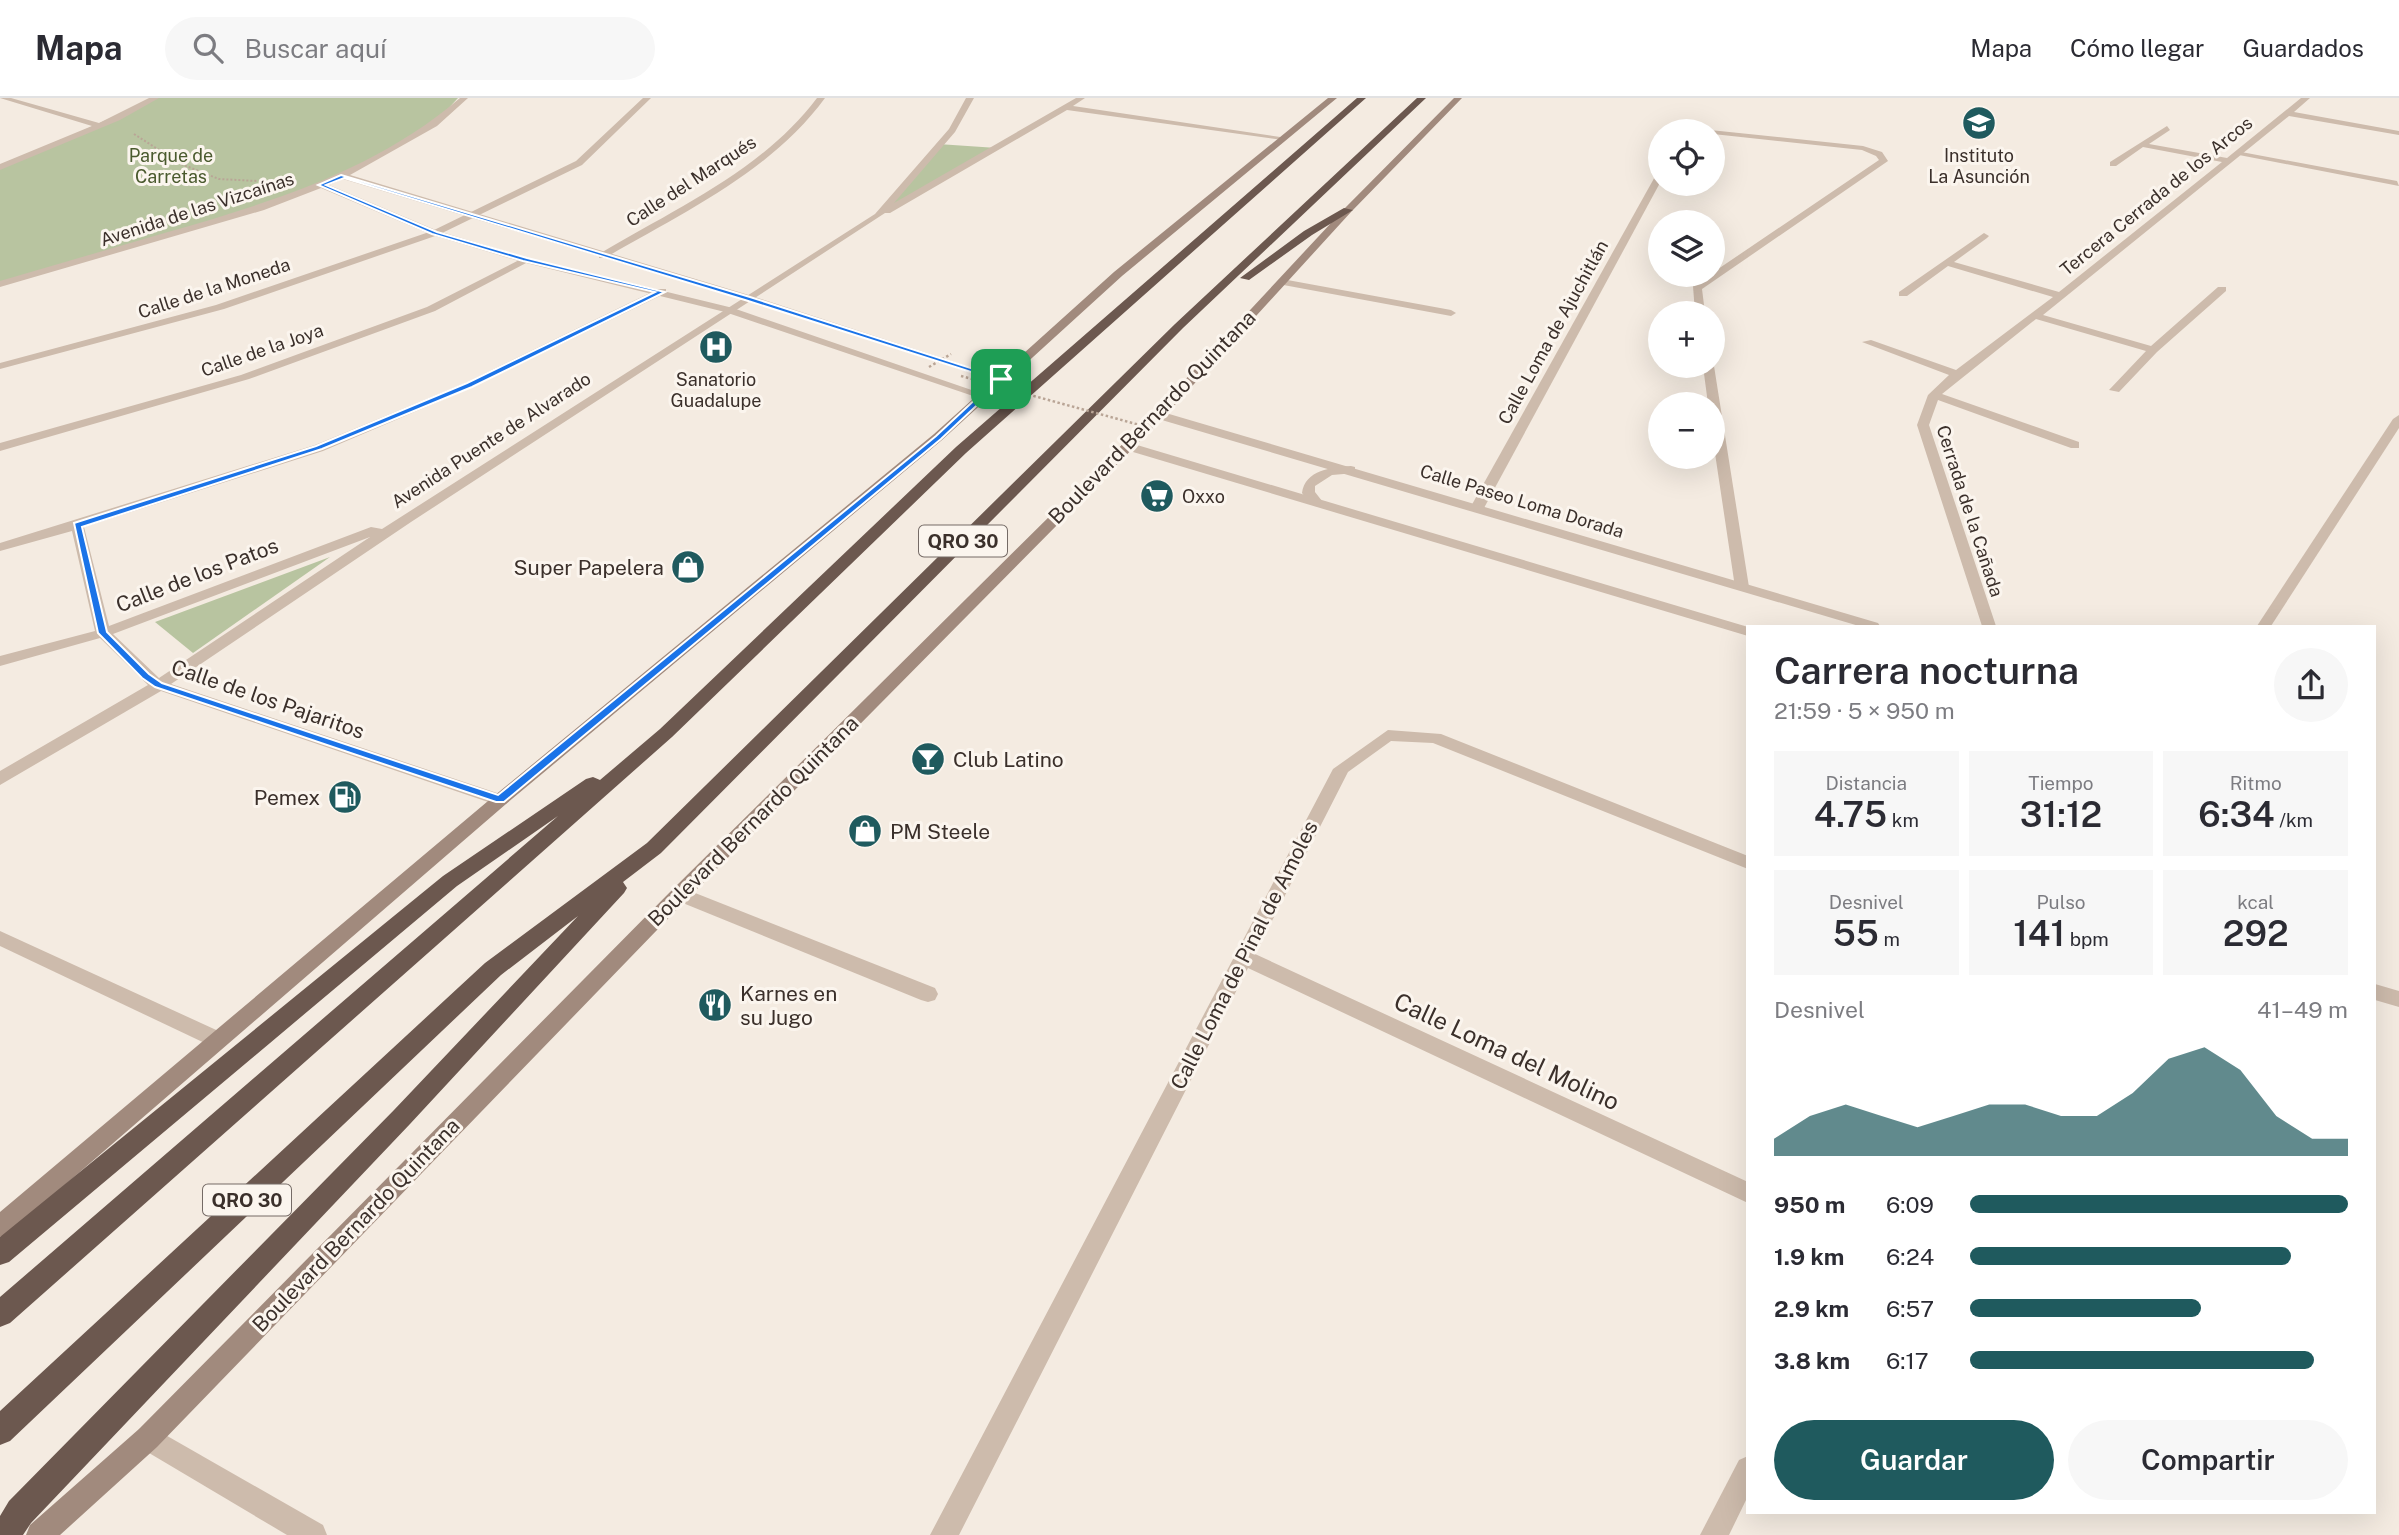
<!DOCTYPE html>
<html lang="es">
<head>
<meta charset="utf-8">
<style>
	:root { --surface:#fff; --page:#f7f7f7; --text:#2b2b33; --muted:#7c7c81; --line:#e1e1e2; --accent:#1f5a5e }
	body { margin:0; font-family:"Public Sans",sans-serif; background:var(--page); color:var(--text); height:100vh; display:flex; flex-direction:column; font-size:26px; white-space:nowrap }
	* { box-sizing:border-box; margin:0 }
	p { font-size:23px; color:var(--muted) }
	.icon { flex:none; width:38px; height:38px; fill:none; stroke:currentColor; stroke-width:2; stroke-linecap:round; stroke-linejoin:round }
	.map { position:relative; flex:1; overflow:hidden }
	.side { position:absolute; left:1746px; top:527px; width:630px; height:889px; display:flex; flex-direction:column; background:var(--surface); border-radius:0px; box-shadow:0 7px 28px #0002 }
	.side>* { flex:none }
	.controls { position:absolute; left:1648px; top:21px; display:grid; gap:14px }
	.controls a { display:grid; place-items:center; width:77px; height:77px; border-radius:50%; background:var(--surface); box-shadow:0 7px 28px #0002; font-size:35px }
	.pin { position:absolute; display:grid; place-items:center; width:60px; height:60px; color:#fff; margin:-30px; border-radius:14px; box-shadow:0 4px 10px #0006 }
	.round { display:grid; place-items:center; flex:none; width:74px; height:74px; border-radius:37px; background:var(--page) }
	.overview { display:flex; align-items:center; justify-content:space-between; height:119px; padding:0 28px }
	h1 { font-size:38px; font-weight:600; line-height:52px }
	.figures { display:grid; grid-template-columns:repeat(3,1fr); gap:10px; height:119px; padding:7px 28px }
	.figures div { display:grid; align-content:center; border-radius:0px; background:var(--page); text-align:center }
	.figures b { font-size:35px; font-weight:600 }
	.figures small { font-size:19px; font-weight:400 }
	.figures p { font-size:19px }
	.chart { height:196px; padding:14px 28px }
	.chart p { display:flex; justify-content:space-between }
	.chart svg { width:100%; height:126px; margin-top:7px; fill:var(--accent); opacity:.7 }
	.button { display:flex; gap:14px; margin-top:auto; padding:14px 28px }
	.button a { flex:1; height:80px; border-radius:42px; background:var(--accent); color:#fff; font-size:28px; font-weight:600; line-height:80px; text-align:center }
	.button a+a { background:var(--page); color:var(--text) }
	ul { padding:0 28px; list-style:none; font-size:23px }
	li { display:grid; grid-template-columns:112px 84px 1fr; align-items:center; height:52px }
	li i { height:18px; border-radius:9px; background:var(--accent) }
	header { display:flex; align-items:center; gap:42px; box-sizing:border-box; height:98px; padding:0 35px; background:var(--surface); border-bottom:2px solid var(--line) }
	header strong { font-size:33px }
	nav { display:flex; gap:38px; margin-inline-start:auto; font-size:24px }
	.search { width:490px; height:63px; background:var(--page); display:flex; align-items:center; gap:18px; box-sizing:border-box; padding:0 24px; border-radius:38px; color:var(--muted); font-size:26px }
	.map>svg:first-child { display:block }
	.green { fill:#b8c4a0 }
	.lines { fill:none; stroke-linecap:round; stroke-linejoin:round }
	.path { stroke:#b9a596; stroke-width:2; stroke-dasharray:2 2; stroke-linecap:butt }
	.service { fill:#cdbbac; fill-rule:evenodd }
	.minor { fill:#cdbbac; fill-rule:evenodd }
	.tertiary { fill:#cdbbac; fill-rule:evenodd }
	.secondary { fill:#a18a7d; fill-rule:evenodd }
	.trunk { fill:#6c584f; fill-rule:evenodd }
	.path-bridge { stroke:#b9a596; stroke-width:2.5; stroke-dasharray:2.5 2.5; stroke-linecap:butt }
	.route { fill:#1a73e8; stroke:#fff; stroke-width:2; fill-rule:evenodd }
	.labels { text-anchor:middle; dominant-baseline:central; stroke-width:6; stroke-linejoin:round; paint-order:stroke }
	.far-park-label { font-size:18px; fill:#4a5a2e; stroke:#fbf5ee }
	.far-poi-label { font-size:18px; fill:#3b302b; stroke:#fbf5ee }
	.far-street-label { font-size:18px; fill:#3b302b; stroke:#fbf5ee }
	.shield { fill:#fbf5ee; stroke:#756b66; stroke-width:2 }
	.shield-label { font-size:19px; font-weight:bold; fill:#3b302b }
	.street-label { font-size:21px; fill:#3b302b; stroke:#fbf5ee }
	.poi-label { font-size:21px; fill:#3b302b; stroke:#fbf5ee; text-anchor:start }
	.near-street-label { font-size:24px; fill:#3b302b; stroke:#fbf5ee }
</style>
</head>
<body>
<header>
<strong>Mapa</strong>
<div class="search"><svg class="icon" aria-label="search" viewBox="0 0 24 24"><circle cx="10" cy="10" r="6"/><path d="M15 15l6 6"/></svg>Buscar aquí</div>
<nav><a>Mapa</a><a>Cómo llegar</a><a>Guardados</a></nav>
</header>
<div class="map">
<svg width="2399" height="1437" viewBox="0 0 2399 1437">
	<rect width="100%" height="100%" fill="#f4ebe1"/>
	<g class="green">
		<path d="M155,0h303l-24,26 -91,52 -82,32 -261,76v-116z"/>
		<path d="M938,46l59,4 -119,68z"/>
		<path d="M330,459l-137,96 -38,-31z"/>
	</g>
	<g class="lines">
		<path class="path" d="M134,36l47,30 38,15 38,2"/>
		<g class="service">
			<path d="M2236,53l161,30 2,5 -160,-31z"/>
			<path d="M1282,181l169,31 5,3 -5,3 -173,-32v-4z"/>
			<path d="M680,789l255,101 3,6 -3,6 -7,2 -7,-2 -248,-101 -2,-5 2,-5z"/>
			<path d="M0,833l225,103 3,6 -3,6 -7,2 -7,-2 -211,-100z"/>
		</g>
		<g class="minor">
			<path d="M643,0h8l-69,67 -144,70 -214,74 -224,60v-6l216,-58 216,-74 144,-70z"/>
			<path d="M817,0h8c-54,74 -143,115 -220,160h-6v-4c76,-45 164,-84 218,-156z"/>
			<path d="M966,0h8l-19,34 -61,71 182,-105h9l-12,8 214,32 -4,2 -216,-30 -177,103h-5l-474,309 -240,162 335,112 3,4 -3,4h-12l-333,-113 -161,94v-14l148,-86 -48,-47 -100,28v-10l95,-25 -23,-100 -72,20v-8l315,-98 150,-62 193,-94h8v4l-193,94 -150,64 -239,76 25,99 262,-99 11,2 493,-315 74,-85zM370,439l-211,141 -46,-44z"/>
			<path d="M2301,0h9l-16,14 105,19v4l-110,-19 -246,199 108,31 67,-59h8v4l-69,61 -38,40 -10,-2 37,-39 -110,-32 -94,75 137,48v6h-8l-133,-48 -9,25 67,201h-14l-65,-201 11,-30 21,-20 -87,-33 9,-2 85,30 97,-73 -105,-31 -41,30h-8v-4l85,-59 5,3 -2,2 -33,24 105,30 163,-130 -79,-15 -27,19h-6v-4l57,-36 3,4 -21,14 78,14z"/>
			<path d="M1710,32l153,16 19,6 6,9 -186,128 3,24h-10l-2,-27 186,-126 -3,-4 -14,-6 -149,-16z"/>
			<path d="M1661,73v10l-177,327 -2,3h-10l-2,-3 187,-335z"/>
			<path d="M525,159l5,3 -2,2 -93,49 -186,68 -249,72v-8l241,-68 186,-68z"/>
			<path d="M1703,268h11l35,221 -7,4 -7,-4 -22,-147v-36h-5z"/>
			<path d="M1351,368l4,1v6l-23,2 -17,11v6l7,9 -2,3h-10l-8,-11c3,-23 30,-26 49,-27z"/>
			<path d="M1388,632l53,4 307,122v13l-315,-126 -42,-2 -43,31 -93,182 493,228v21l-500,-235 -289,567h-29l403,-766z"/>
			<path d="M2375,886l24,7v16l-24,-7z"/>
			<path d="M148,1327l175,100 4,10h-40l-148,-88 -4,-9 4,-9z"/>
		</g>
		<g class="tertiary">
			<path d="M0,0h11l88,25 50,-25h10l-39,22 -120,50v-6l92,-38z"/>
			<path d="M460,0h8l-31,28 -87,49 402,121 255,83 -10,2 -253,-81 -401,-121 -14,6 109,46 90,27 205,50 256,88 -10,2 -254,-86 -203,-50 -90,-27 -111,-47 -57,22 -264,77v-6c56,-16 112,-33 168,-49 104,-30 208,-62 292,-134z"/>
			<path d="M1159,313l719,212 2,3h-21l-704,-208v-6z"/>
			<path d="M2399,317v13l-128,198h-14l136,-207z"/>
			<path d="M1127,344l621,185v9l-625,-187 -2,-3z"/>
			<path d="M1748,1358v40l-19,39h-29l39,-75z"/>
		</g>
		<g class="secondary">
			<path d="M1328,0h9l-215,178 -180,164 -436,364 -498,430 -8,3v-25l494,-416 440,-362 180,-162z"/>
			<path d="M1454,0h8l-111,114 -188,206 -476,481 -530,548 -97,88h-34l4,-10 109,-96 534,-540 482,-477 190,-204z"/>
		</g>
		<g class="trunk">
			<path d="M1357,0h9l-400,355 -294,284 -662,586 -10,4v-30l558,-481 -101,70 -448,376 -9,3v-28l443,-361 143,-97 7,-2 7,3 60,-51 296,-282z"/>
			<path d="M1417,0h9l-243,230 -522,525 -38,29 4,6 -3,5 -214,231 -379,399 -8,12h-23v-19l9,-15 385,-391 184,-194 -77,59 -491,466 -10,4v-34l485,-448 162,-120 528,-519z"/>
			<path d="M1344,110l9,2 -41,25 -63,45 -9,-2 64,-47z"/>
		</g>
		<g class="path-bridge">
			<path d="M929,269l22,-13"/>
			<path d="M961,278l186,51"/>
		</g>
	</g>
	<path class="route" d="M341,77l409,122 255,82 -64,60 -437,363h-8l-341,-115 -13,-9 -44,-45 -24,-110 242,-77 151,-63 188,-91 -132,-31 -91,-27 -114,-49zM344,80l401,122 251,80 -60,56 -438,359 -336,-112 -13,-9 -42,-42 -25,-105 240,-78 150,-62 193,-95 -138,-34 -90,-26 -111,-47z"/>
	<defs>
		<g id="school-disc" transform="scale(1.75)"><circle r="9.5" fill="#1f5a5e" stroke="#fbf5ee"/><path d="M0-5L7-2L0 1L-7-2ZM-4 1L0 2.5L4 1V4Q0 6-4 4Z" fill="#fff"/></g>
		<g id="hospital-disc" transform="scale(1.75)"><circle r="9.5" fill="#1f5a5e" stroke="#fbf5ee"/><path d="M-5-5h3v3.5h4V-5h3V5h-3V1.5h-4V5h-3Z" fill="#fff"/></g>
		<g id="supermarket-disc" transform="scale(1.75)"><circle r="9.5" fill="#1f5a5e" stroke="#fbf5ee"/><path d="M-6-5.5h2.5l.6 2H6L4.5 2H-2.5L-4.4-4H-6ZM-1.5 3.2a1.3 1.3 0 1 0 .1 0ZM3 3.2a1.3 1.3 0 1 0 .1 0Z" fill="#fff"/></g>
		<g id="shop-disc" transform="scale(1.75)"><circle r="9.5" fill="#1f5a5e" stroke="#fbf5ee"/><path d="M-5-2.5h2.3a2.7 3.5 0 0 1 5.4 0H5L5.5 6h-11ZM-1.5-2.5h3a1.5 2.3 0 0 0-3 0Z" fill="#fff"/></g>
		<g id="bar-disc" transform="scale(1.75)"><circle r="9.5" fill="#1f5a5e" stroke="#fbf5ee"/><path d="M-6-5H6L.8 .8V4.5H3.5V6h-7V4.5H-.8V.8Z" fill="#fff"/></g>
		<g id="fuel-disc" transform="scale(1.75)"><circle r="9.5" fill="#1f5a5e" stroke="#fbf5ee"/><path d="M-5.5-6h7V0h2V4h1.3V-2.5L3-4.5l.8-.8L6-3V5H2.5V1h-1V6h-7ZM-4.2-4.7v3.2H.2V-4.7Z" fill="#fff"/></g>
		<g id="restaurant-disc" transform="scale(1.75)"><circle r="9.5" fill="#1f5a5e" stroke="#fbf5ee"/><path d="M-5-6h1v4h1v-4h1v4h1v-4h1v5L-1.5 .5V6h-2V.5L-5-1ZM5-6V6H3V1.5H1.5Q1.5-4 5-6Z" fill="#fff"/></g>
	</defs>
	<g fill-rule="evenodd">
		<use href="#school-disc" x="1979" y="25"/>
		<use href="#hospital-disc" x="716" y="249"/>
		<use href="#supermarket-disc" x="1157" y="398"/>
		<use href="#shop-disc" x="688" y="469"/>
		<use href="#bar-disc" x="928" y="661"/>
		<use href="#fuel-disc" x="345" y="699"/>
		<use href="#shop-disc" x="865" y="733"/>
		<use href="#restaurant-disc" x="715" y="907"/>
	</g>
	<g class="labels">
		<g class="far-park-label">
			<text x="171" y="57">Parque de<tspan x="171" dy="21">Carretas</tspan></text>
		</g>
		<g class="far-poi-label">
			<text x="1979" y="57">Instituto<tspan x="1979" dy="21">La Asunción</tspan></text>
			<text x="716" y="281">Sanatorio<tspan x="716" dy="21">Guadalupe</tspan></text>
			<text x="1182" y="398" text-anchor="start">Oxxo</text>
		</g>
		<g class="far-street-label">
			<text transform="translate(691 83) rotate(-33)">Calle del Marqués</text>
			<text transform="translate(2156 98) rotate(-39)">Tercera Cerrada de los Arcos</text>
			<text transform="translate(197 111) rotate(-18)">Avenida de las Vizcaínas</text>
			<text transform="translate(214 190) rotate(-18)">Calle de la Moneda</text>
			<text transform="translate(1553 234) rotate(-61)">Calle Loma de Ajuchitlán</text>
			<text transform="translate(262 252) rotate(-19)">Calle de la Joya</text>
			<text transform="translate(491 342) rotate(-33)">Avenida Puente de Alvarado</text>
			<text transform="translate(1522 403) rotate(17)">Calle Paseo Loma Dorada</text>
			<text transform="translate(1970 413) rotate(72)">Cerrada de la Cañada</text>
		</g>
		<g class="shield">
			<rect x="919" y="427.5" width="88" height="31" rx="5"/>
			<rect x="203" y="1086.5" width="88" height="31" rx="5"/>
		</g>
		<g class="shield-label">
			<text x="963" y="443">QRO 30</text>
			<text x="247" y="1102">QRO 30</text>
		</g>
		<g class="street-label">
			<text transform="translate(1152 319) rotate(-46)">Boulevard Bernardo Quintana</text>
			<text transform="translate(197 477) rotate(-21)">Calle de los Patos</text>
			<text transform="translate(268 601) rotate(19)">Calle de los Pajaritos</text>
			<text transform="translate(753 723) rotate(-45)">Boulevard Bernardo Quintana</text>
			<text transform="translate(1244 857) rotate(-63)">Calle Loma de Pinal de Amoles</text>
			<text transform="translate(356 1127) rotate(-46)">Boulevard Bernardo Quintana</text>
		</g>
		<g class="poi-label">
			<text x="664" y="469" text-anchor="end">Super Papelera</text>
			<text x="953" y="661">Club Latino</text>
			<text x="320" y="699" text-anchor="end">Pemex</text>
			<text x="890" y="733">PM Steele</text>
			<text x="740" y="895">Karnes en<tspan x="740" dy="24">su Jugo</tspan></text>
		</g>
		<g class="near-street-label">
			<text transform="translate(1507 953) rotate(25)">Calle Loma del Molino</text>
		</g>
	</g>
</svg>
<div class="controls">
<a><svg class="icon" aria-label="locate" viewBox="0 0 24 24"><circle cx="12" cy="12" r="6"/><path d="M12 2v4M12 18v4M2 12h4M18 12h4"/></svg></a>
<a><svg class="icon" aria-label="layers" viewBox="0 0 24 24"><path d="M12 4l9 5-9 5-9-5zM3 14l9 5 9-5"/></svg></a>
<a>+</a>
<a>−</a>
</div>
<div class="pin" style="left:1001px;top:281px;background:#1e9e55"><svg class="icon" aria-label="arrive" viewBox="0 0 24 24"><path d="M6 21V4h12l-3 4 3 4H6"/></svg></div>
<section class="side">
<div class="overview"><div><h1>Carrera nocturna</h1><p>21:59 · 5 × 950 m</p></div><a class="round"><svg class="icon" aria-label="share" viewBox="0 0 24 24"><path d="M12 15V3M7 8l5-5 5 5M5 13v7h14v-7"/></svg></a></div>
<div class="figures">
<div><p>Distancia</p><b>4.75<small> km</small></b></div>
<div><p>Tiempo</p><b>31:12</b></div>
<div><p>Ritmo</p><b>6:34<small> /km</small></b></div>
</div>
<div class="figures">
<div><p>Desnivel</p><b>55<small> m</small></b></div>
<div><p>Pulso</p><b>141<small> bpm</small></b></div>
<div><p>kcal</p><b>292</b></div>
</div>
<div class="chart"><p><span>Desnivel</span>41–49 m</p>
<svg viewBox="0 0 160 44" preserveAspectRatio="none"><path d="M0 44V38L10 30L20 26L30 30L40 34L50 30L60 26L70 26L80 30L90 30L100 22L110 10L120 6L130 14L140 30L150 38L160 38V44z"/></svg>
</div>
<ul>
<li><b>950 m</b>6:09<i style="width:100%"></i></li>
<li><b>1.9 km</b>6:24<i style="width:85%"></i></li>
<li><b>2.9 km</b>6:57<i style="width:61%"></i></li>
<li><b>3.8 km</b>6:17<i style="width:91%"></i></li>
</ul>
<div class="button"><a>Guardar</a><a>Compartir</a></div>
</section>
</div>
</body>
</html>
